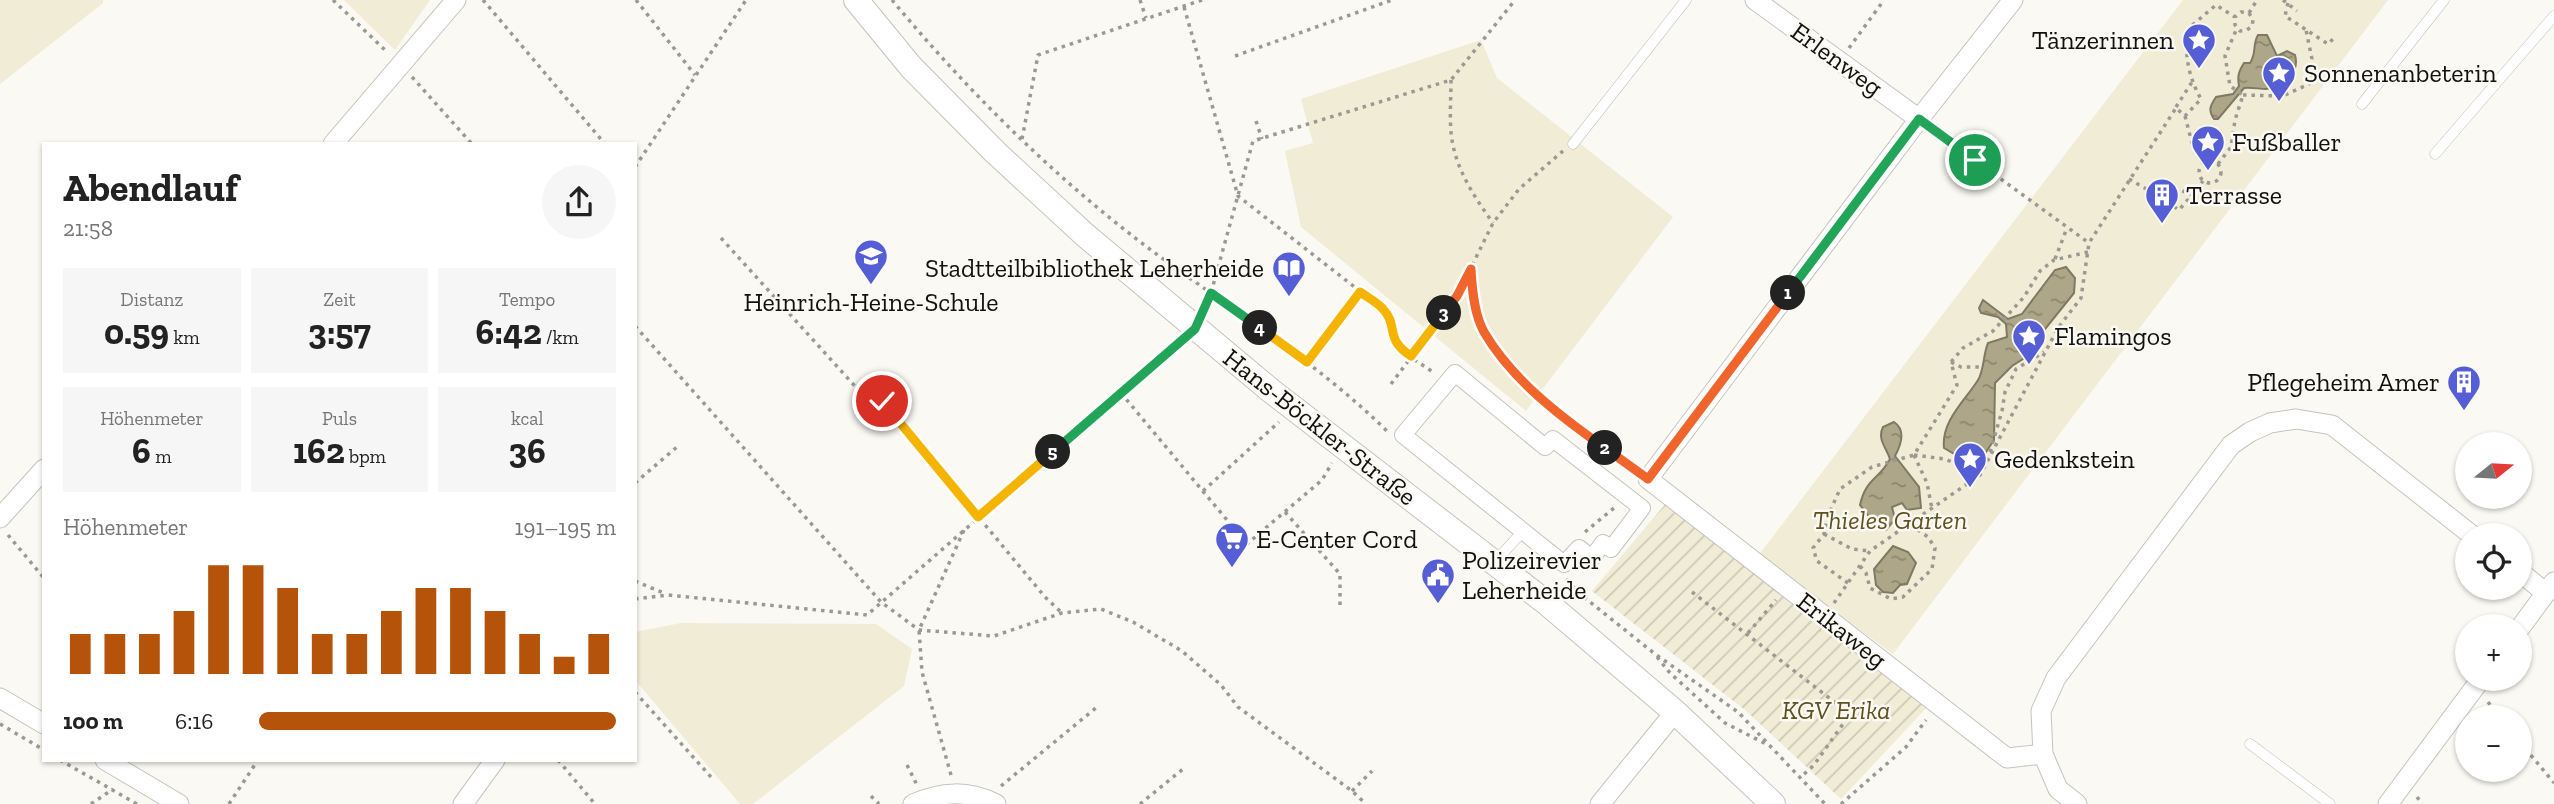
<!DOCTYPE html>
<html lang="de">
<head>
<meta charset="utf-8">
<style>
	:root { --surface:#fff; --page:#f6f6f6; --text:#222; --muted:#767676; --accent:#b45309 }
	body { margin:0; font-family:"Zilla Slab",serif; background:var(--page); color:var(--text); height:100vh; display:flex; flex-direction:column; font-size:26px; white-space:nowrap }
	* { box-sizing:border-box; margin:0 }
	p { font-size:23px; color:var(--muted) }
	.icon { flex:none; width:38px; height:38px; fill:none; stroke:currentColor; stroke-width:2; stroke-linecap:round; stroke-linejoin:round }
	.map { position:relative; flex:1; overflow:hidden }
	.drawer { position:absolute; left:42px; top:142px; width:595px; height:620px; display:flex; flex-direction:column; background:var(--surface); border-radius:0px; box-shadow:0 2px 5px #0004 }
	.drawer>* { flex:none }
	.needle { width:46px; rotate:72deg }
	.fabs { position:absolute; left:2455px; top:432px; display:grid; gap:14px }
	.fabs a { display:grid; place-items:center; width:77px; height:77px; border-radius:50%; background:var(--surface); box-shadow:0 2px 5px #0004; font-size:35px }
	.pin { position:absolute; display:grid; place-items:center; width:60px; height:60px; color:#fff; margin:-30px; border:4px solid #fff; border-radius:50%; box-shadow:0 2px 7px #0007 }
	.km { position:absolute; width:35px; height:35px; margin:-18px; border-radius:50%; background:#222; color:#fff; font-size:19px; line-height:35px; text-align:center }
	.round { display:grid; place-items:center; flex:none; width:74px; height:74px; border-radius:37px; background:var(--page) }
	.summary { display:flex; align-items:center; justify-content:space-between; height:119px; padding:0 21px }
	h1 { font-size:38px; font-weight:800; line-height:52px }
	.figures { display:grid; grid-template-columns:repeat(3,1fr); gap:10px; height:119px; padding:7px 21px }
	.figures div { display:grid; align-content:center; border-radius:0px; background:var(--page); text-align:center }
	.figures b { font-size:35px; font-weight:800 }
	.figures small { font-size:19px; font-weight:400 }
	.figures p { font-size:19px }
	.chart { height:196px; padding:14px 21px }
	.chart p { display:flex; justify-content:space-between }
	.chart svg { width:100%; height:126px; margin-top:7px; stroke:var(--accent); stroke-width:6 }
	ul { padding:0 21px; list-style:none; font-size:23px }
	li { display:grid; grid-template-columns:112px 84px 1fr; align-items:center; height:52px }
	li i { height:18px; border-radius:9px; background:var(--accent) }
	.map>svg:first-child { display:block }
	.park { fill:#f1ecd5 }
	.garden { fill:url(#garden-furrows) }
	.water { fill:url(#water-ripples); stroke:#7f7964; stroke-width:2 }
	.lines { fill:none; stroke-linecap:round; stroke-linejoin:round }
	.service-casing { stroke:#c4c3be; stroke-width:11 }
	.pedestrian-casing { stroke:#c4c3be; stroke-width:18 }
	.minor-casing { stroke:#c4c3be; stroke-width:21 }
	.tertiary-casing { stroke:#c4c3be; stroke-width:26 }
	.path { stroke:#9a9994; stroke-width:3.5; stroke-dasharray:3.5 5; stroke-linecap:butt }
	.service { stroke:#fff; stroke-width:10 }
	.pedestrian { stroke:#fff; stroke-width:16 }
	.minor { stroke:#fff; stroke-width:19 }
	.tertiary { stroke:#fff; stroke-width:24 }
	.split-1-casing { stroke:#fff; stroke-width:14 }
	.split-2-casing { stroke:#fff; stroke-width:14 }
	.split-3-casing { stroke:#fff; stroke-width:14 }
	.split-4-casing { stroke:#fff; stroke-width:14 }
	.split-5-casing { stroke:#fff; stroke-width:14 }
	.split-6-casing { stroke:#fff; stroke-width:14 }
	.split-1 { stroke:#22a559; stroke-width:9 }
	.split-2 { stroke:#f0652b; stroke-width:9 }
	.split-3 { stroke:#f0652b; stroke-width:9 }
	.split-4 { stroke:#f5b400; stroke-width:9 }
	.split-5 { stroke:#22a559; stroke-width:9 }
	.split-6 { stroke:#f5b400; stroke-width:9 }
	.labels { text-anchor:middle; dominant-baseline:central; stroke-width:5; stroke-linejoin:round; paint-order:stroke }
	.poi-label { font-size:26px; fill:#12110f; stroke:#faf9f3; text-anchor:start }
	.street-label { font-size:26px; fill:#12110f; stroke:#faf9f3 }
	.park-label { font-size:26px; font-style:italic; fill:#60521e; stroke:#faf9f3 }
</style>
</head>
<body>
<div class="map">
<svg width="2554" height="804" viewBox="0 0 2554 804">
	<defs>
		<pattern id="garden-furrows" width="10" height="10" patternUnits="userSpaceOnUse" patternTransform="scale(1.75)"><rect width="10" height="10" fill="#f1ecd5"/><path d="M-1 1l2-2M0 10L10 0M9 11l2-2" fill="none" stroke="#cec9b6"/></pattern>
		<pattern id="water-ripples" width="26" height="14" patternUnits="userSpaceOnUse" patternTransform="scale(1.75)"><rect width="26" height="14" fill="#aea688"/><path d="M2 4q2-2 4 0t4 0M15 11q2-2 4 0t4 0" fill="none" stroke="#8c866e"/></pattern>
	</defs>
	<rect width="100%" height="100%" fill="#faf9f3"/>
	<g class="park">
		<path d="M0,0h103v3l-103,81z"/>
		<path d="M344,0h86l-35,50z"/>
		<path d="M2183,0h205l-495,654 -135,-98z"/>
		<path d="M1481,40l16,38 176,139 -147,194 -225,-184 -16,-76 28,-8 -12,-44z"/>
		<path d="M681,623l195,1 36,25 -8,37 -151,118h-13l-105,-124v-48z"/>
	</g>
	<path class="garden" d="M1667,502l263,202 -89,95 -96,-89 -153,-119z"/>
	<g class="water">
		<path d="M2258,35h9l10,21 10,-5 8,4c5,18 -11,32 -29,34 -7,0 -15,-2 -22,-1l-26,31h-4c-6,-9 -4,-13 2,-22l17,-3 6,-8c-2,-10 0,-15 5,-23h6c7,-10 2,-18 8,-28z"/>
		<path d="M2066,267l9,11 -1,15 -33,41 -7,18 -22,14 -17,17 -1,57 -12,18 -9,7 -29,-17c-3,-27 21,-47 34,-68 6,-9 5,-25 10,-37l19,-6 -1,-13 -8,-7 -17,-4 -2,-5 4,-8 25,19 14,-5 33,-44z"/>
		<path d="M1894,422c12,8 7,23 1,34l24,31 2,21 -14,2 -5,-7 -10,4 3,12 -9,11 -10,-4 -16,-21c6,-27 19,-25 30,-46 -4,-12 -13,-20 -7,-32z"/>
		<path d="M1893,546l15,6 8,11 -9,21 -7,1 -7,8 -10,-1 -7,-7 -2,-16z"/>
	</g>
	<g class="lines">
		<g class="service-casing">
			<g id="service">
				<path d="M2362,104l82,-104"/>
				<path d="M1573,144l113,-144"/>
				<path d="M2435,154l119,-138"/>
				<path d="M1494,563l29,-32"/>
				<path d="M2250,744l80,60"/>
			</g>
		</g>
		<g class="pedestrian-casing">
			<path id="pedestrian" d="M1455,373l90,74 8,-8 89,69 -31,41 -8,-6 -11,15 -13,-10 -15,16 -161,-129z"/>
		</g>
		<g class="minor-casing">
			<g id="minor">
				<path d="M1755,0l164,119"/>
				<path d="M2013,0l-94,119 -271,360 359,279 36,-4"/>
				<path d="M333,144l123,-144"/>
				<path d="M0,518l44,-49"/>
				<path d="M2520,572l26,21"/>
				<path d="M2520,628l34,-46"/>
				<path d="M0,698l44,26"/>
				<path d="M105,760l74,44"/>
				<path d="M463,804l32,-44"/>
				<path d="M913,804c29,-13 55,-14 83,0"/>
				<path d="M1600,804l75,-92"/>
				<path d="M2077,804l-19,-15 -15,-35 -2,-43 15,-33 175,-233 19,-13 20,-9 26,-4 36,6 141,111"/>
				<path d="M2388,804l93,-125"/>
			</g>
		</g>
		<g class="tertiary-casing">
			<path id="tertiary" d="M856,0l55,67 84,85 90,83 185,155 278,214 127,108 98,92"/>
		</g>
		<g class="path">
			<path d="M333,0l54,52"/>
			<path d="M483,0l122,144"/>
			<path d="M636,0l59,75"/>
			<path d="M892,0c74,89 159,174 251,244 82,62 171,115 245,188"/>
			<path d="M1140,0l6,18"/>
			<path d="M2283,0l14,11"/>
			<path d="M2288,3l-3,13 43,28 8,-8"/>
			<path d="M1184,7l54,189 146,114c5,9 5,17 8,26 5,16 29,27 42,37"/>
			<path d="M2249,13l8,-13"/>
			<path d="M1849,48l35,-48"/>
			<path d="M1235,56l157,-56"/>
			<path d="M412,77l60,67"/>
			<path d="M1451,80c0,20 -2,41 1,60 5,31 23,58 41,83"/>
			<path d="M2243,95l40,1 26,-12 3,-25 -6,-29"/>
			<path d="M2176,107l16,-25"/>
			<path d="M2185,116l8,31 12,15"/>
			<path d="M1256,121l6,18"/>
			<path d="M1932,129l157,114"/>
			<path d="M1022,139l16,-84 164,-55"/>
			<circle cx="2210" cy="172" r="11"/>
			<path d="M2218,164l13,-17 4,-27 8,-25 -13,-9 -5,-30 12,-28"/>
			<path d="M635,167l111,-167"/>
			<path d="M2129,179l31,18 20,-7 12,5 11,-14"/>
			<path d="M2160,197l19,13 13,-15"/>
			<path d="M721,238l141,156"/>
			<path d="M2055,259l12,-31"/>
			<path d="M1471,269c1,20 3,45 13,63 31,55 100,101 151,138"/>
			<path d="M1204,308l7,-15 42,-152 198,-61 64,-80"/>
			<path d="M635,326l246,276 38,28 75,6 68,-23 39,-4 32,13 49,29 39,34 17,22 114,84 14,13"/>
			<path d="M1307,362l53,-70"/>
			<path d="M1951,362l10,5h18"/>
			<path d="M1391,384l66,-88 36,-73 26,-34 44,-38"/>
			<path d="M1121,393l126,151 75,-64 10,-17"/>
			<path d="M882,401l163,196 17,16"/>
			<path d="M1990,452l12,-41 3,-19 11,-23 28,-17"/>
			<path d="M1914,455l31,4 34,15"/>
			<path d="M1914,455l13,28 5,26"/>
			<path d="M635,483l43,-37"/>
			<path d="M1203,491l76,-69"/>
			<path d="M1285,512l55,62v35"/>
			<path d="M1585,532l29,-24"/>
			<path d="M1824,534l28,15 18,2"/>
			<path d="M8,535l36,43"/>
			<path d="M1860,566l6,7 4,15 21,11 12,-2 29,-28 3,-21 -7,-11 -18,-13"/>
			<path d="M1566,579l14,15 75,60 83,58 87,92"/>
			<path d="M635,581l31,13"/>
			<path d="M1848,583l-31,-22 -4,-13 11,-14 4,-18 12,-27 32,-22 42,-12 43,-70 -6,-23 12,-14 30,-17 31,-34 16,-26 14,-11 34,-8"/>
			<path d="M1692,592l158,122 -36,51 -13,12"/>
			<path d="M635,599l33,-4 199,20 313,-273"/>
			<path d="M1834,603l36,-52 110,-76 78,-147 23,-30 8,-55 87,-135 9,8 16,-17c-12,-21 -18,-46 -12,-71l27,-23 19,12v8l5,6 7,-1 5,-4 1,-6 -4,-7 -8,-1 -6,5"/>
			<path d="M1748,633l28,-33"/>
			<path d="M1657,657l13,16 55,50 43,22"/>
			<path d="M635,692l76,85"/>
			<path d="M2488,702l12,16"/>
			<path d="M0,724l44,26"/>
			<path d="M2520,742l34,41"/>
			<path d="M60,760l77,44"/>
			<path d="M558,760l37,44"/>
			<path d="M907,765l10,20"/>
			<path d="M951,775l-29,-103 -3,-42 45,-100"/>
			<path d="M1001,786l96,-79"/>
			<path d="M1352,791l20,-20"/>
			<path d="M871,796l8,8"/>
			<path d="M2417,797l5,7"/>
			<path d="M91,804l22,-15"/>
			<path d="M229,804l27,-41 -1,-3"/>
			<path d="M1140,804l43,-35"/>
			<path d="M1841,804l65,-57 20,-27"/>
		</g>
		<use href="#service" class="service"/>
		<use href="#pedestrian" class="pedestrian"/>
		<use href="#minor" class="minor"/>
		<use href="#tertiary" class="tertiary"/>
	</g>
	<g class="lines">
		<g class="split-1-casing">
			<path id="split-1" d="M1788,293l131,-174 56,41"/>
		</g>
		<g class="split-2-casing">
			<path id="split-2" d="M1605,448l43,31 140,-186"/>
		</g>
		<g class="split-3-casing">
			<path id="split-3" d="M1444,313l13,-17 14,-27c1,20 3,45 13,63 28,48 77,85 121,116"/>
		</g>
		<g class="split-4-casing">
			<path id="split-4" d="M1260,328l47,34 53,-70c7,5 17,10 23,17 16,17 1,30 28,47l33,-43"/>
		</g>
		<g class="split-5-casing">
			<path id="split-5" d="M1053,452l142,-123 16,-36 49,35"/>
		</g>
		<g class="split-6-casing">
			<path id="split-6" d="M882,401l96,116 75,-65"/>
		</g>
		<use href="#split-1" class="split-1"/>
		<use href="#split-2" class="split-2"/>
		<use href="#split-3" class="split-3"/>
		<use href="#split-4" class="split-4"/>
		<use href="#split-5" class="split-5"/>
		<use href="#split-6" class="split-6"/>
	</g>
	<defs>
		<g id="sight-pin" transform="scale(1.75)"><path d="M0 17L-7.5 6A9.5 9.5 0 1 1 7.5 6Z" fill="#555ed5" stroke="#faf9f3"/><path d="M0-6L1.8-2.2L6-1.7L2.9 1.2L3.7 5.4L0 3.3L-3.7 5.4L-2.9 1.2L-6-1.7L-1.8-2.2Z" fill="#fff"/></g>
		<g id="building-pin" transform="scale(1.75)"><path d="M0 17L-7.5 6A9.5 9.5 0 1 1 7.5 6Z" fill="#555ed5" stroke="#faf9f3"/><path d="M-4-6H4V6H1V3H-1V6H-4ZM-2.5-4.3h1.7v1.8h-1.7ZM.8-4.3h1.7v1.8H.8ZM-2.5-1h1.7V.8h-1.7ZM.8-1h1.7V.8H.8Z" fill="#fff"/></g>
		<g id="school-pin" transform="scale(1.75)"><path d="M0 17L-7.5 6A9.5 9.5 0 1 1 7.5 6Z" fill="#555ed5" stroke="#faf9f3"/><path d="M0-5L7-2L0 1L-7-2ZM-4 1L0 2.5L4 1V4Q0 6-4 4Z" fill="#fff"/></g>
		<g id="library-pin" transform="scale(1.75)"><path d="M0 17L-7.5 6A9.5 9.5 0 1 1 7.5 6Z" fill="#555ed5" stroke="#faf9f3"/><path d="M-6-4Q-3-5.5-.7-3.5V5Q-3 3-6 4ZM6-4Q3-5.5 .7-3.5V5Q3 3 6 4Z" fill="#fff"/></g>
		<g id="supermarket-pin" transform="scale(1.75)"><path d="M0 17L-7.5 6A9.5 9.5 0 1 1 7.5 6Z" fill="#555ed5" stroke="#faf9f3"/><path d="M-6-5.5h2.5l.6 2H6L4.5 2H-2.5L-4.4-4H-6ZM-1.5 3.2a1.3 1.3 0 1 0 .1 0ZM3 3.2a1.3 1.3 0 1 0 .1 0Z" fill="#fff"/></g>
		<g id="civic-pin" transform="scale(1.75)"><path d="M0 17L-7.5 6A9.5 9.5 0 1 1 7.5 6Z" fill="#555ed5" stroke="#faf9f3"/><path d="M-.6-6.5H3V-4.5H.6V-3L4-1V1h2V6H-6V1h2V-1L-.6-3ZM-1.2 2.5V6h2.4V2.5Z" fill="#fff"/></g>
	</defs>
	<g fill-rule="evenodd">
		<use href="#sight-pin" x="2199" y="40"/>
		<use href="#sight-pin" x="2279" y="73"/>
		<use href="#sight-pin" x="2208" y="142"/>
		<use href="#building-pin" x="2162" y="195"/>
		<use href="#school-pin" x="871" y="256"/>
		<use href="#library-pin" x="1289" y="268"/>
		<use href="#sight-pin" x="2029" y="336"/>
		<use href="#building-pin" x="2464" y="382"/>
		<use href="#sight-pin" x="1970" y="459"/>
		<use href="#supermarket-pin" x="1232" y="539"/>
		<use href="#civic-pin" x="1438" y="575"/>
	</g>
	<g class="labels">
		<g class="poi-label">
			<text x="2174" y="40" text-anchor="end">Tänzerinnen</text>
			<text x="2304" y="73">Sonnenanbeterin</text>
			<text x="2232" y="142">Fußballer</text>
			<text x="2186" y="195">Terrasse</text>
			<text x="1264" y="268" text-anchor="end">Stadtteilbibliothek Leherheide</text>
			<text x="871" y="302" text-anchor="middle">Heinrich-Heine-Schule</text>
			<text x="2054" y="336">Flamingos</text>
			<text x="2440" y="382" text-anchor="end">Pflegeheim Amer</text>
			<text x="1994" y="459">Gedenkstein</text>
			<text x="1256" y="539">E-Center Cord</text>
			<text x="1462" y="560">Polizeirevier<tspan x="1462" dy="30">Leherheide</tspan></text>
		</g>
		<g class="street-label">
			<text transform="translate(1837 59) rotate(36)">Erlenweg</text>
			<text transform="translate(1320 427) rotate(38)">Hans-Böckler-Straße</text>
			<text transform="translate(1842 630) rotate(38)">Erikaweg</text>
		</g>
		<g class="park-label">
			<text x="1890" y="520">Thieles Garten</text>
			<text x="1836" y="710">KGV Erika</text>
		</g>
	</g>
</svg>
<div class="fabs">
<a><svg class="needle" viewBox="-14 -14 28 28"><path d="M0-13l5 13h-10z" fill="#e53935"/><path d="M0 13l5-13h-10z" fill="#767676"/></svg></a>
<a><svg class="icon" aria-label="locate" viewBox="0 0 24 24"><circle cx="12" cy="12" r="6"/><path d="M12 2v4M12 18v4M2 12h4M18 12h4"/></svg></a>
<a>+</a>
<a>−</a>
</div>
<div class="pin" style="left:1975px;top:160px;background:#1e9e55"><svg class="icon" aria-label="arrive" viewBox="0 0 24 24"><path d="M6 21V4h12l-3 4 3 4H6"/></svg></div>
<div class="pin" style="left:882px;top:401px;background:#d93025"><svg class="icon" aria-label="check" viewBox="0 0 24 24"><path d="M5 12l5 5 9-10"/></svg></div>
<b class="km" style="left:1788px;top:293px">1</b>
<b class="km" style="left:1605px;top:448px">2</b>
<b class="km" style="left:1444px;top:313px">3</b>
<b class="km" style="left:1260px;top:328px">4</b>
<b class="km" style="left:1053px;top:452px">5</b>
<section class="drawer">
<div class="summary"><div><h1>Abendlauf</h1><p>21:58</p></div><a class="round"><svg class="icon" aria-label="share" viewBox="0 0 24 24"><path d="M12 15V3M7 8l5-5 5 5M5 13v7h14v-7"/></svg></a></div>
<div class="figures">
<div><p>Distanz</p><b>0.59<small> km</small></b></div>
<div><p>Zeit</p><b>3:57</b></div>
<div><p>Tempo</p><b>6:42<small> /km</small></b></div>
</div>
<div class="figures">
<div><p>Höhenmeter</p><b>6<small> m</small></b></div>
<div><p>Puls</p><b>162<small> bpm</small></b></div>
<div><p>kcal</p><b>36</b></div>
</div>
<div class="chart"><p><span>Höhenmeter</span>191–195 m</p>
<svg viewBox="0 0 160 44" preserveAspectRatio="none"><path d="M5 44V30M15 44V30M25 44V30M35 44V22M45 44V6M55 44V6M65 44V14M75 44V30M85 44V30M95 44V22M105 44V14M115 44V14M125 44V22M135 44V30M145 44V38M155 44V30"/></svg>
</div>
<ul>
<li><b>100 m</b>6:16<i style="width:100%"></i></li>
</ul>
</section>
</div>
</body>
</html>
